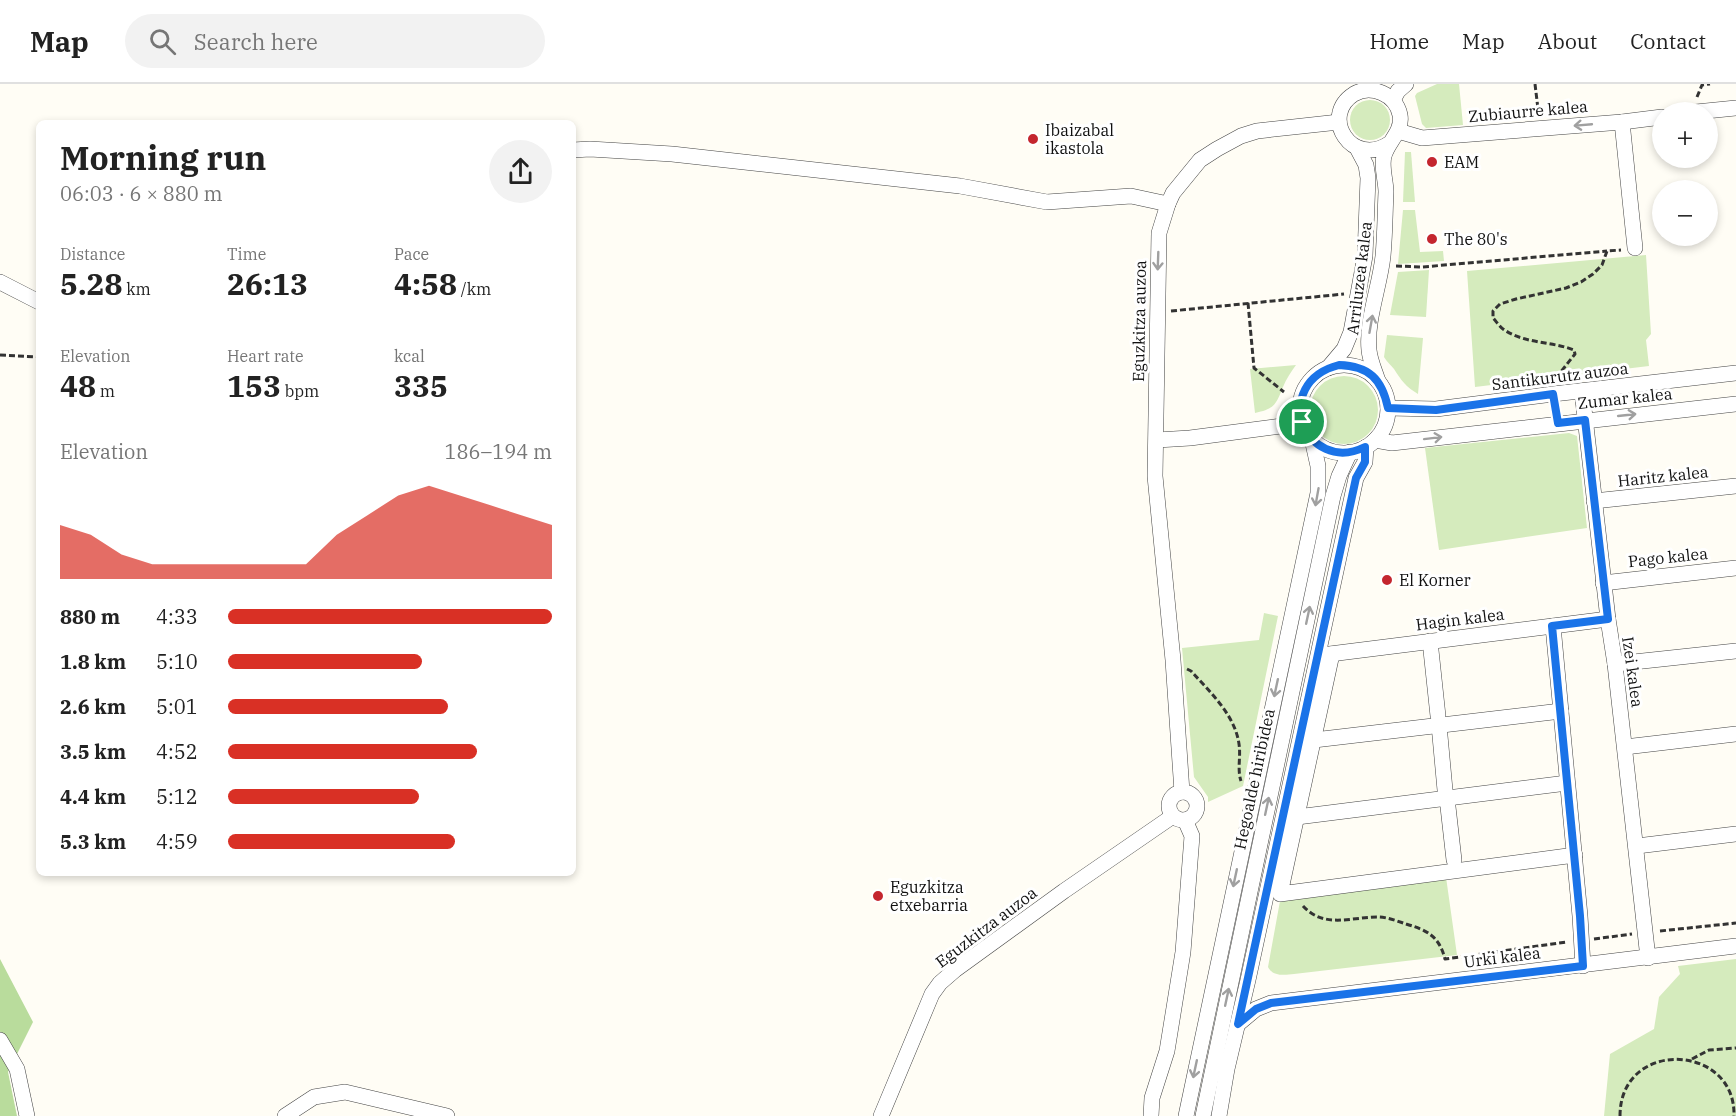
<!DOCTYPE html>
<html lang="en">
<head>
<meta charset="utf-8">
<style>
	:root { --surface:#fff; --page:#f2f2f2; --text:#222; --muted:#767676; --line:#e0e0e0; --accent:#d93025 }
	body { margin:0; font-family:"IBM Plex Serif",serif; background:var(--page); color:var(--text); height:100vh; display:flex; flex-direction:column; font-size:22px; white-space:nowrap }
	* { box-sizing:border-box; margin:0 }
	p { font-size:20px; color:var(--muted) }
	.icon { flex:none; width:33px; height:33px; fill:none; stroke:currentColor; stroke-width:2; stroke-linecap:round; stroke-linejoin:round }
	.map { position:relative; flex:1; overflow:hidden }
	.sheet { position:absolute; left:36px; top:36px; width:540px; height:756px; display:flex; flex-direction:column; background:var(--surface); border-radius:9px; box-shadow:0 3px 9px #0003 }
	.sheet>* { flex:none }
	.tools { position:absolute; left:1652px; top:18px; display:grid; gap:12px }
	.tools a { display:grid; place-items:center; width:66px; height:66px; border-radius:50%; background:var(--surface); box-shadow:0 3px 9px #0003; font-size:30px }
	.pin { position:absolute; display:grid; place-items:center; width:51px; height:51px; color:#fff; margin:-26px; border:3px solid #fff; border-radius:50%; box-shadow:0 2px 6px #0007 }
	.round { display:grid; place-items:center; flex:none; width:63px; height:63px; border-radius:32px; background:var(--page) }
	.summary { display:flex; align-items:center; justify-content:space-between; height:102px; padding:0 24px }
	h1 { font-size:33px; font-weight:700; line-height:45px }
	.figures { display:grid; grid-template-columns:repeat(3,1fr); gap:9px; height:102px; padding:6px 24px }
	.figures div { display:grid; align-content:center }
	.figures b { font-size:30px; font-weight:700 }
	.figures small { font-size:16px; font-weight:400 }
	.figures p { font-size:16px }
	.chart { height:168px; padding:12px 24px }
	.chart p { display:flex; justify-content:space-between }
	.chart svg { width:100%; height:108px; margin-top:6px; fill:var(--accent); opacity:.7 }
	ul { padding:0 24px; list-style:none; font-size:20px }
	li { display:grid; grid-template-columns:96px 72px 1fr; align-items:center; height:45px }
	li i { height:15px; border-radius:8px; background:var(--accent) }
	header { display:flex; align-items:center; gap:36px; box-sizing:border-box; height:84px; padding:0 30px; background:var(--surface); border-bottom:2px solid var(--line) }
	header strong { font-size:28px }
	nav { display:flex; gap:33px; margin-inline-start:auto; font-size:21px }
	.search { width:420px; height:54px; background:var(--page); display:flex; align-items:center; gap:15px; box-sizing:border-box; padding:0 21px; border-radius:33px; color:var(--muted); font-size:22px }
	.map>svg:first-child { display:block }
	.green { fill:#d5ebbd }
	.forest { fill:#b9dc9c }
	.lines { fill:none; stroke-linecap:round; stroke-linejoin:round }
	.minor-casing { stroke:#444; stroke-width:16 }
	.path { stroke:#333; stroke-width:3; stroke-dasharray:6 3; stroke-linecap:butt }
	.minor { stroke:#fff; stroke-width:15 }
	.oneway { stroke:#a0a0a0 }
	.route-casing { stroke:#fff; stroke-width:12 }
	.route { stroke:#1a73e8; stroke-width:8 }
	.poi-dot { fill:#c4262e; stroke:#fff; stroke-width:2 }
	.labels { text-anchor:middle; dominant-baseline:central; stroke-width:6; stroke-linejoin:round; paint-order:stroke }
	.street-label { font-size:16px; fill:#111; stroke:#fff }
	.poi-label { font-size:16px; fill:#111; stroke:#fff; text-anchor:start }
</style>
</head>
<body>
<header>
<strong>Map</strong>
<div class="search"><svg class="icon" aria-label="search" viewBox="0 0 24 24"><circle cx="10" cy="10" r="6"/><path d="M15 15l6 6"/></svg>Search here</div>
<nav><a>Home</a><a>Map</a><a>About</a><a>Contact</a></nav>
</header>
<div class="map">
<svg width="1736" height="1032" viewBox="0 0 1736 1032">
	<rect width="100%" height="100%" fill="#fffdf5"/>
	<g class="green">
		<path d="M1437,0h22l4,41 -37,3 -4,-4 -7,-28 2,-3z"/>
		<circle cx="1370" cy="36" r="20"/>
		<path d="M1405,68h6l4,50h-12z"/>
		<path d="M1403,126h12l5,42 23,-1 1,10 -46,3z"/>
		<path d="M1646,171l5,79 -5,6 3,26 -174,21 -8,-116z"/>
		<path d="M1429,186l-3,47 -36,-2 8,-43z"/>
		<path d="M1387,251l36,3 -5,56c-12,-7 -17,-14 -24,-25 -3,-4 -7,-7 -10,-12z"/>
		<path d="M1296,281c-5,7 -10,14 -13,22 -7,17 -8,22 -28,26l-5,-44z"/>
		<circle cx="1344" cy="326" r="34"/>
		<path d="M1569,349l8,3 10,92 -148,22 -14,-102z"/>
		<path d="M1264,529l14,3 -35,170 -35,16v-5l-14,-20 -12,-129 77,-8z"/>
		<path d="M1446,793l11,78 -163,19c-9,1 -21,3 -26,-7l12,-66z"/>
		<path d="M1736,875v157h-132l6,-62 44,-25 5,-32 21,-23 -2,-8z"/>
	</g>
	<path class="forest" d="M0,875l33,63 -25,50 9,44h-17z"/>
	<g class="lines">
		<g class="minor-casing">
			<g id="minor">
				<path d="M1393,16l5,-9 8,-7"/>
				<path d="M1696,28l40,-4"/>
				<path d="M1622,38l13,126"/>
				<path d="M1398,47l24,7 200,-16 40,-5"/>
				<path d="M573,66l17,-1 82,5 288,32 87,16 84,-6 37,8"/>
				<path d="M0,198l39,20"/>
				<circle cx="1344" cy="325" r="44"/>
				<path d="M1328,284l16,-19 7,-17 14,-76 3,-78 -2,-13 -9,-17"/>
				<path d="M1378,297c-3,-10 -8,-20 -9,-31 -3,-30 11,-64 14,-94 2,-21 2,-43 3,-64 0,-11 -5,-25 -2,-36 4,-15 19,-24 16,-41 -4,-21 -29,-31 -46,-21 -35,22 -2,75 36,49"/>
				<path d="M1582,307l26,228 7,45 33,294"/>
				<path d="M1388,324l48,1 117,-15 183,-21"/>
				<path d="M1157,356l33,-2 99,-13 13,-3"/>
				<path d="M1375,356l17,3 344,-39"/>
				<path d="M1594,417l142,-15"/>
				<path d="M1603,499l133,-15"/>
				<path d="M1553,542l27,290 3,50"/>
				<path d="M1430,557l8,75"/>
				<path d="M1332,570l-52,240 295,-39"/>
				<path d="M1322,571l286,-36"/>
				<path d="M1615,580l121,-13"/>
				<path d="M1439,641l6,65"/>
				<path d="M1314,656l247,-29"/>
				<path d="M1625,663l111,-13"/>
				<circle cx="1183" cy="722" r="14"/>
				<path d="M1182,708l-9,-132 -18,-184 4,-243 9,-29 5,-11 27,-33 17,-11 24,-13 16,-5 82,-9"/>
				<path d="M1447,714l7,62"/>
				<path d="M1297,733l270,-34"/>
				<path d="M1637,762l99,-12"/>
				<path d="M1238,940l18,-15 15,-6 465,-57"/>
				<path d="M0,956l17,29 10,47"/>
				<path d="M285,1032l29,-19 31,-5 102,24"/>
				<path d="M881,1032l51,-122 8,-11 15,-13 109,-79 109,-75"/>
				<path d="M1151,1032l1,-18 15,-47 16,-99 9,-116 -7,-16"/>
				<path d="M1186,1032l132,-623v-27l-6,-27"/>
				<path d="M1203,1032l130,-620 6,-20 11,-24"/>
				<path d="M1219,1032l8,-47 21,-89 108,-502 9,-16 1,-15"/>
			</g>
		</g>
		<g class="path">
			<path d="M1535,0l3,25 4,5"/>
			<path d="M1697,13l5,-12 8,-1"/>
			<path d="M1396,182l26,1 185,-16"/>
			<path d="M1248,219l6,65 30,24"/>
			<path d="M1171,227l173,-17"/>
			<path d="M0,271l39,2"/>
			<path d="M1556,294l19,-24 -1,-4c-23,-9 -50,-6 -71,-21 -4,-3 -7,-8 -10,-11v-7l7,-7 16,-5 50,-11 15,-6 12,-8 9,-9 5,-14 14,-1"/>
			<path d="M1187,585l4,2c19,21 44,44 48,73 2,13 -2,25 2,37"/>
			<path d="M1303,822c21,23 48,11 75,11 9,0 19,4 28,7 21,6 33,12 39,35l122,-17"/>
			<path d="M1660,847l76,-8"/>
			<path d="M1594,855l38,-5"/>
			<path d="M1692,975l17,-9 27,-2"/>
			<path d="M1620,1032c0,-78 116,-73 114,0"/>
		</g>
		<use href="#minor" class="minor"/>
	</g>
	<defs><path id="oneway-shaft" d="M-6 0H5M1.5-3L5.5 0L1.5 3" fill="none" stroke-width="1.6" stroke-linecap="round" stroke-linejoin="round" transform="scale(1.5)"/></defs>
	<g class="oneway">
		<use href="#oneway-shaft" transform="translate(1583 41) rotate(175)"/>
		<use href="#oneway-shaft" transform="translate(1158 177) rotate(92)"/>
		<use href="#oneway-shaft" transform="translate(1371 240) rotate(-80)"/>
		<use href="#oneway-shaft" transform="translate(1627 331) rotate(-6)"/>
		<use href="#oneway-shaft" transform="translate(1433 354) rotate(-7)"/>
		<use href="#oneway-shaft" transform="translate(1317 413) rotate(100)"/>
		<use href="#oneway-shaft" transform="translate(1308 531) rotate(-78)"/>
		<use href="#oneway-shaft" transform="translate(1276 604) rotate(102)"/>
		<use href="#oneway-shaft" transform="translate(1267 722) rotate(-78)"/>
		<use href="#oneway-shaft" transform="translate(1235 794) rotate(102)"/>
		<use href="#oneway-shaft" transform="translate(1227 913) rotate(-78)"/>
		<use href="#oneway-shaft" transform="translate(1195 985) rotate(102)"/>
	</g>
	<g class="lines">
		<g class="route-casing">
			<path id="route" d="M1339,281c30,1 43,14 49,43l48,2 117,-16 5,29 27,-3 23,199 -56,7 28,290 3,50 -312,37 -15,6 -18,15 118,-546 9,-16v-15c-60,29 -96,-64 -26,-82z"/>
		</g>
		<use href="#route" class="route"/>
	</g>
	<g class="poi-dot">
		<circle cx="1033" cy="55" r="6"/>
		<circle cx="1432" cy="78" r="6"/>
		<circle cx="1432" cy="155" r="6"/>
		<circle cx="1387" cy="496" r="6"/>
		<circle cx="878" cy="812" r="6"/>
	</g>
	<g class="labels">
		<g class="street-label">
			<text transform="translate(1528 27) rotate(-5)">Zubiaurre kalea</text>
			<text transform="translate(1359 194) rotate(-83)">Arriluzea kalea</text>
			<text transform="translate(1139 237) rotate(-89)">Eguzkitza auzoa</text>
			<text transform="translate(1560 292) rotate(-7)">Santikurutz auzoa</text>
			<text transform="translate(1625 314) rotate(-6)">Zumar kalea</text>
			<text transform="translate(1663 392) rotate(-6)">Haritz kalea</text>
			<text transform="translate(1668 473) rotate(-6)">Pago kalea</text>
			<text transform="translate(1460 535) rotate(-7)">Hagin kalea</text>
			<text transform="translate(1633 588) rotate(82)">Izei kalea</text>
			<text transform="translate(1254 695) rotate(-78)">Hegoalde hiribidea</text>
			<text transform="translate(986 843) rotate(-37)">Eguzkitza auzoa</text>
			<text transform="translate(1502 873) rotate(-7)">Urki kalea</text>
		</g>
		<g class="poi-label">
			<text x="1045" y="46">Ibaizabal<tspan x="1045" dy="18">ikastola</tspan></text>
			<text x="1444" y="78">EAM</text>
			<text x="1444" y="155">The 80's</text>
			<text x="1399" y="496">El Korner</text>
			<text x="890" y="803">Eguzkitza<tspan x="890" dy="18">etxebarria</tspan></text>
		</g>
	</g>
</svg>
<div class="tools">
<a>+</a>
<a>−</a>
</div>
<div class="pin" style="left:1302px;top:338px;background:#1e9e55"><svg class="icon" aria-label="arrive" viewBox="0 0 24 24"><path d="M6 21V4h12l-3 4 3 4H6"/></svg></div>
<section class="sheet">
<div class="summary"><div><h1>Morning run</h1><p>06:03 · 6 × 880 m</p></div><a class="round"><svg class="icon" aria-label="share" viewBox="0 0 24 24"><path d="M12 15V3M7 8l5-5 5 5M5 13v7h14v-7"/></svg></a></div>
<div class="figures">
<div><p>Distance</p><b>5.28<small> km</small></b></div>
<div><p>Time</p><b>26:13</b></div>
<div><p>Pace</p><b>4:58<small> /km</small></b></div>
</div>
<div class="figures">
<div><p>Elevation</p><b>48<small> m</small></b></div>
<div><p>Heart rate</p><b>153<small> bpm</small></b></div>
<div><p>kcal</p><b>335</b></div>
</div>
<div class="chart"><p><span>Elevation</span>186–194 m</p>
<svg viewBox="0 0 160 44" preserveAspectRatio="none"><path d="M0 44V22L10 26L20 34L30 38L40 38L50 38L60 38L70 38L80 38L90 26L100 18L110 10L120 6L130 10L140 14L150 18L160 22V44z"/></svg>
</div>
<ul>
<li><b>880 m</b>4:33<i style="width:100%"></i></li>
<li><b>1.8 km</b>5:10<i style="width:60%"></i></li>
<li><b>2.6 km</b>5:01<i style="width:68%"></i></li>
<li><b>3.5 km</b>4:52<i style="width:77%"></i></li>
<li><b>4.4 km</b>5:12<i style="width:59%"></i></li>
<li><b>5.3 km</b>4:59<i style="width:70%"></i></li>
</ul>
</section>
</div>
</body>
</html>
